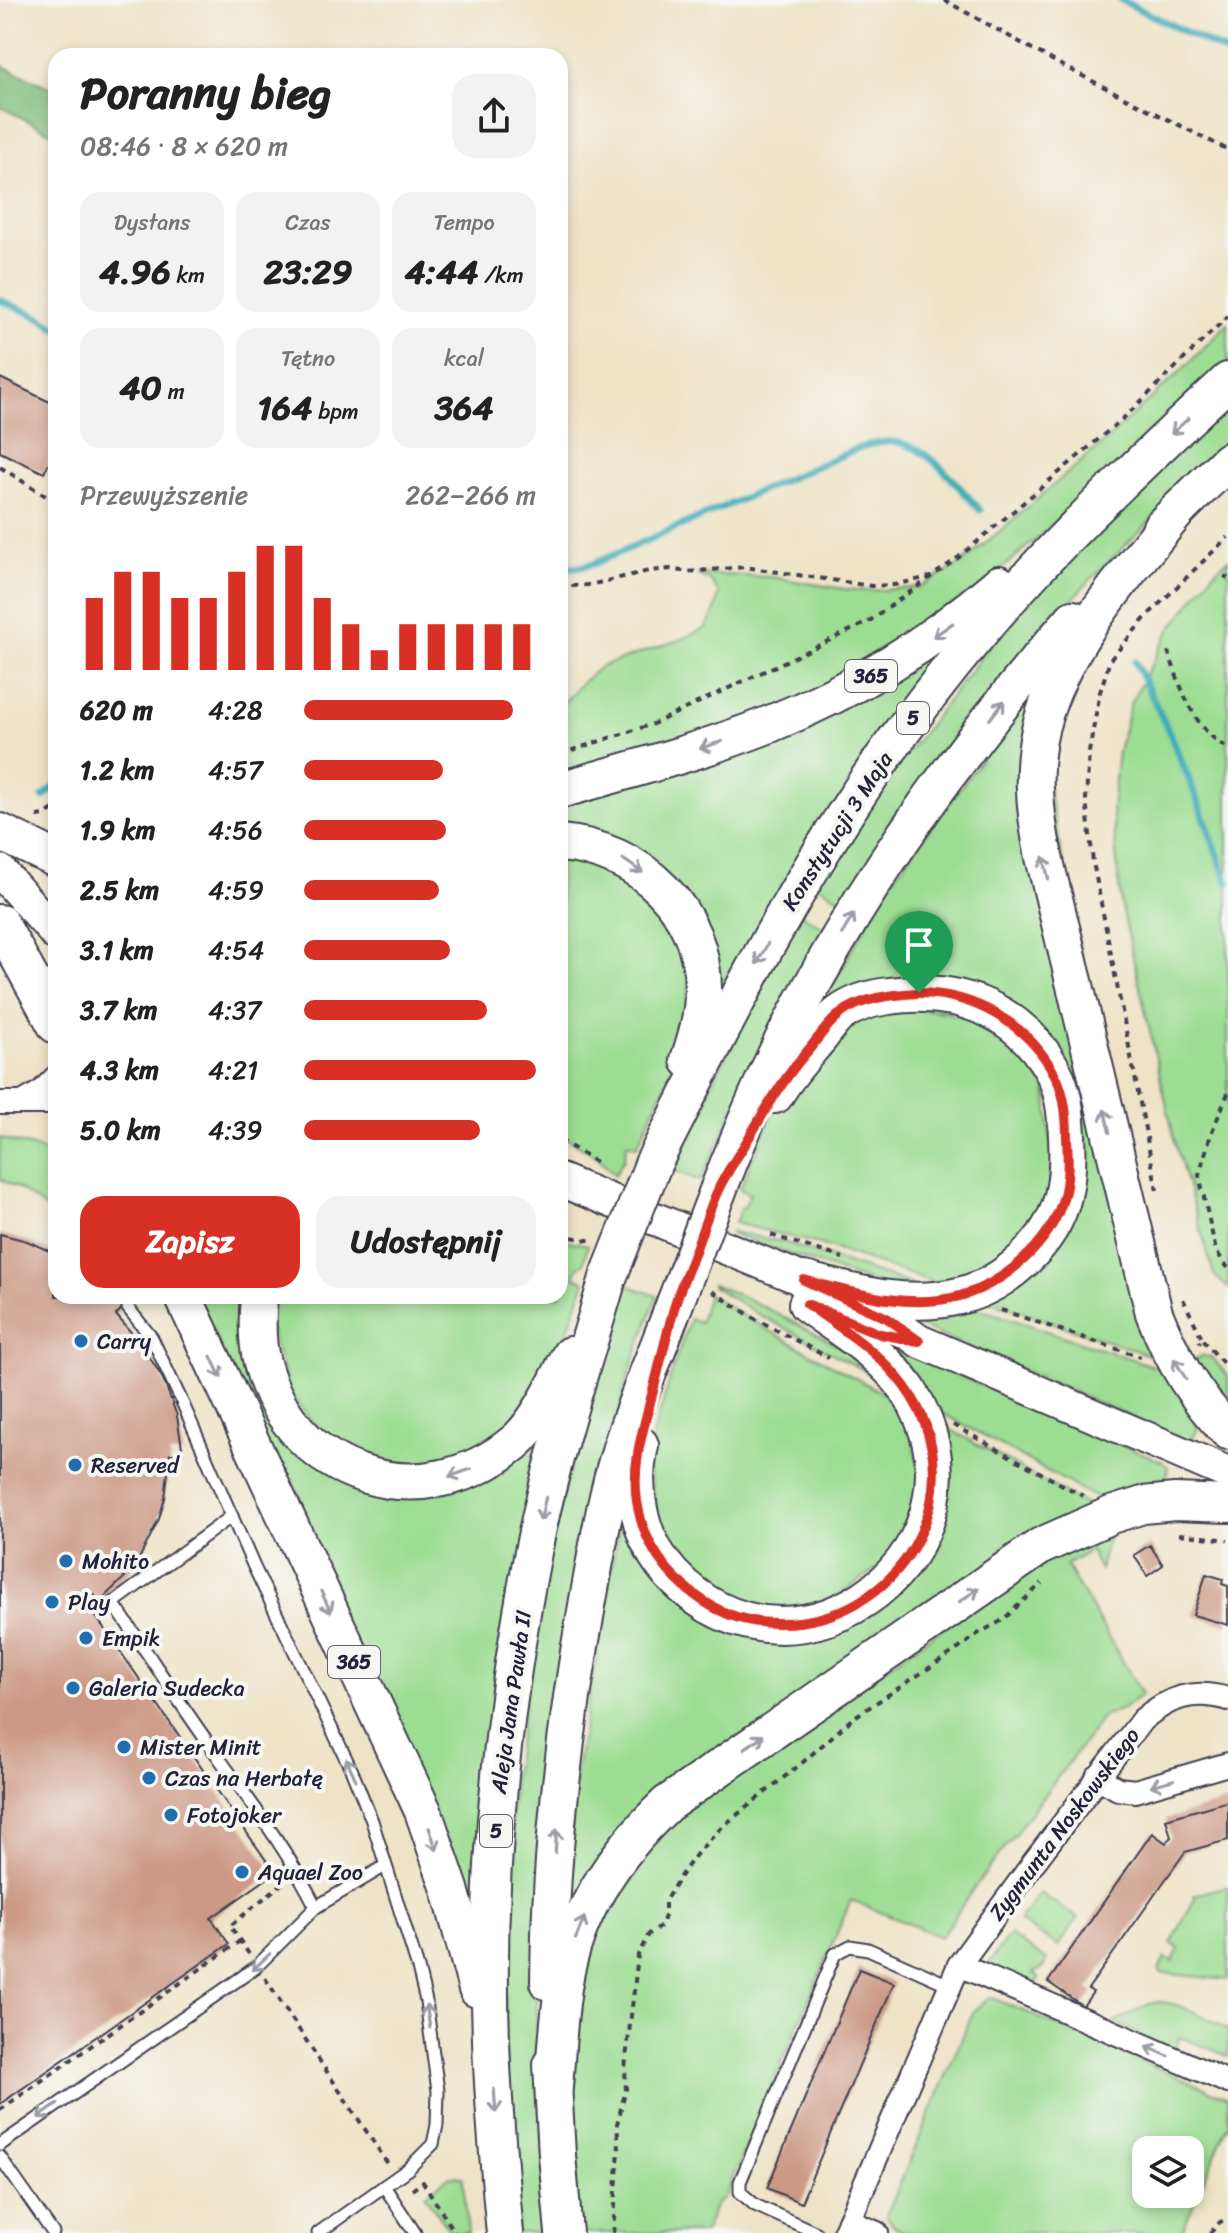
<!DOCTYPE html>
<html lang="pl">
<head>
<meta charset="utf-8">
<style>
	:root { --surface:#fff; --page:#f2f2f2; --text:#222; --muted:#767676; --accent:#d93025 }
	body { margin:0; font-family:Sriracha,sans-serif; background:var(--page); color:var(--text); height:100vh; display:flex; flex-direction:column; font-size:30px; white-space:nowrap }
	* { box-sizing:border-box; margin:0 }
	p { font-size:26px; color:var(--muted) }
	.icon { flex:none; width:44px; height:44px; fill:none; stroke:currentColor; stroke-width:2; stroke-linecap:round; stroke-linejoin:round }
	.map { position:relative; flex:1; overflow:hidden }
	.side { position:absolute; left:48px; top:48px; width:520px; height:1256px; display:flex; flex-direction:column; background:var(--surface); border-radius:24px; box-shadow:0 4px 12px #0003 }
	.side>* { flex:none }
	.fabs { position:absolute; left:1132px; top:2136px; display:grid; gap:16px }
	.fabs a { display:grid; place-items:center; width:72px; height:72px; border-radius:16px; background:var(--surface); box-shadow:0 4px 12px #0003; font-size:40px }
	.pin { position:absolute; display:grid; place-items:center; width:68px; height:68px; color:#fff; margin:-82px -34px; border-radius:50% 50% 50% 0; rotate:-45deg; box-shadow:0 0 8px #0007 }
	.pin .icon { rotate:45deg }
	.round { display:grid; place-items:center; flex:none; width:84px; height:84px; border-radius:24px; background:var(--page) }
	.overview { display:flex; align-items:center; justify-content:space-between; height:136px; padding:0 32px }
	h1 { font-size:44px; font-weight:700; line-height:60px }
	.stats { display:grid; grid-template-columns:repeat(3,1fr); gap:12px; height:136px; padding:8px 32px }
	.stats div { display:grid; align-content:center; border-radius:20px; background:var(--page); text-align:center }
	.stats b { font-size:34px; font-weight:700 }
	.stats small { font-size:22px; font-weight:400 }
	.stats p { font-size:22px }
	.chart { height:224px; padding:16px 32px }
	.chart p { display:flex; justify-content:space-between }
	.chart svg { width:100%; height:144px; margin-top:8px; stroke:var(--accent); stroke-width:6 }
	.primary-button { display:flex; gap:16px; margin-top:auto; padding:16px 32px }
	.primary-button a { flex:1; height:92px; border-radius:24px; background:var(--accent); color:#fff; font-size:32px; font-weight:700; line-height:92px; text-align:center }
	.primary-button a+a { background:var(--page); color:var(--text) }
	ul { padding:0 32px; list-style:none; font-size:26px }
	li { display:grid; grid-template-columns:128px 96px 1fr; align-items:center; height:60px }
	li i { height:20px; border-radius:10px; background:var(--accent) }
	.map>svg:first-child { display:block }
	.green { fill:#9ddd93; stroke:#608067; stroke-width:2; fill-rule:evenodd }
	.forest { fill:#7ebc7d; stroke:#506f5c; stroke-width:2 }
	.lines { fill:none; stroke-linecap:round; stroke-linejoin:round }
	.stream { stroke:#3cabb9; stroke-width:7 }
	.building { fill:#cc9986 }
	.lane-casing { stroke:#413f50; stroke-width:15 }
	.street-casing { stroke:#413f50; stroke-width:26 }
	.secondary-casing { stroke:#413f50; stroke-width:36 }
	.primary-casing { stroke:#413f50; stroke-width:40 }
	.path { stroke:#413f50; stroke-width:4; stroke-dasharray:6 6; stroke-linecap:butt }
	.lane { stroke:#fff; stroke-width:11 }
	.street { stroke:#fff; stroke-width:22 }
	.secondary { stroke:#fff; stroke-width:32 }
	.primary { stroke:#fff; stroke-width:36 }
	.primary-bridge-casing { stroke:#413f50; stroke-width:40; stroke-linecap:butt }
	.primary-bridge { stroke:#fff; stroke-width:36 }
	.oneway { stroke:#9c9ca7 }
	.route-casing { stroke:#fff; stroke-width:16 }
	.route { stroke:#d93025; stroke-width:10 }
	.poi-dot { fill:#1f6fb2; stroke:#f6f6f2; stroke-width:3 }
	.labels { text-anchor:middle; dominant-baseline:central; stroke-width:8; stroke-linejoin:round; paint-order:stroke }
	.shield { fill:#f6f6f2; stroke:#626272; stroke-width:2 }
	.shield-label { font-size:20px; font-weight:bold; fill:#22223b }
	.street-label { font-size:22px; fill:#22223b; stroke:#f6f6f2 }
	.poi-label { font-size:22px; fill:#22223b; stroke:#f6f6f2; text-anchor:start }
</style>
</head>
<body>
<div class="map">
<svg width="1228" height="2233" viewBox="0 0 1228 2233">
	<rect width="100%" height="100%" fill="#f6f6f2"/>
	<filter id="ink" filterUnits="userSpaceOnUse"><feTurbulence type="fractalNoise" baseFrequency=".0125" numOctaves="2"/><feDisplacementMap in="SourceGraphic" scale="16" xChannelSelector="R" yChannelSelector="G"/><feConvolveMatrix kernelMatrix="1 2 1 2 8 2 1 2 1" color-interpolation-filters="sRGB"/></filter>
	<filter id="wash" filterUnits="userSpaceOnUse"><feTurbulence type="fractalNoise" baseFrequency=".006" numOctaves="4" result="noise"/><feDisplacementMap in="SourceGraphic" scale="32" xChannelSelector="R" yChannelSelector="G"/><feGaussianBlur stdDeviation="1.8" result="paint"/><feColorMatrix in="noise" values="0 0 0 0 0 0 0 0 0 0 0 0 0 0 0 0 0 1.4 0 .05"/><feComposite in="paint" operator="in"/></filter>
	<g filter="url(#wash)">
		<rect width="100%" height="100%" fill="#eee3c7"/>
		<g class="green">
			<path d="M1228,323v43l-104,97 -141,122 -182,115 -241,79v-72l21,-24 19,-16 82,-28 24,-11 9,-17 4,-17 -7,-12 -15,-8 74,3 73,12 25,2 51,-4 41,-23 143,-122 79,-73z"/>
			<path d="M1228,397v48l-141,138 -75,86 -167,233 -29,-18 46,-72 161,-209z"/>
			<path d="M1228,559v729l-14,-13 -38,-129 -55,-242 -9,-95 6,-58 13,-49 39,-72 44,-58z"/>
			<path d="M949,640l-225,350 -5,4 -15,-60 -144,-102v-30z"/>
			<path d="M1033,688v22l128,649 -177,-60 95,-134 -68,-155h-185l-5,-4 64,-116z"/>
			<path d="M560,854l14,1 77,38 40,77 -10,82 -44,94 -10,-3 -3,16 -9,16 -16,-17 -39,-24z"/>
			<path d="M799,913l29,17 -90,169 -37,82 -29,-11 22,-53z"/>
			<path d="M901,1005l87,16 57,58 10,103 -32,63 -72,43 -132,-44 -84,-21 6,-15 4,-2 5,-12 -10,-5c19,-45 49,-122 87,-154 11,-10 57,-24 74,-30z"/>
			<path d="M0,1138l39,11 17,9v58l-38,-28 -18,-9z"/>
			<path d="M732,1232l51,10 130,43 -28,2 -154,-53z"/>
			<path d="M560,1239l28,6 -5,19 -5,3 -4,10 11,4 -32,91 -35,54 -73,42 -92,-9 -59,-52 -26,-85 2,-26h290z"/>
			<path d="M712,1284l34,14 103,53 39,32 -132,-70 -44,-27z"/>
			<path d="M627,1285l30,11 -32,89 -89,559 1,118 13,171h-33l-13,-193 9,-263 35,-226 50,-186z"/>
			<path d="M708,1294l44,27 152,84 18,75 -25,74 -76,54h-76l-80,-59 -19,-90 28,-94 16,-46 10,3z"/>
			<path d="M196,1296h52l-2,42 120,149 178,-62 -69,486z"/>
			<path d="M968,1305l200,66 29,46c2,9 1,14 -5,22l-7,1 -273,-117 -2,-8z"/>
			<path d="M893,1348l270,114 5,5 -1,9 -12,12 -48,16 -178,-98z"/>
			<path d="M1202,1356l9,1 17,19v41l-39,-54z"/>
			<path d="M935,1421l158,88 -38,17 -481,370 -4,-32 5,-88 46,-261 88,102 182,-24z"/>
			<path d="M1111,1526l-11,44 -10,-19 -24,14 76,129 -18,14 -21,9 -128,170 -34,50 -90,-37 -127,299 -8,5 -12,29h-126l-10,-147 12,-137 70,-115 380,-268z"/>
			<path d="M1228,1886v94l-67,-7 -2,-3 6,-12 8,4 6,-14 -8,-4 24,-46 -1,-3z"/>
			<path d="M1040,1893l38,25 -20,28 -38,-24 1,-4z"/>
			<path d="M1009,1935l38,25 -4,7 -10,6 6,4 -5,17 -47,-28z"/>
			<path d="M990,1997l238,101v27l-47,108h-276l-9,-5 -10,-12 7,-16 81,-190zM1190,2150v44h-44v-44z"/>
			<path d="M1159,2002c24,1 47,17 69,27v27l-48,-19 -6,16 -59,-31 34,-18z"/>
			<path d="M450,2176l12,1 1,2 5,54h-17l-26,-38z"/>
		</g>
		<path class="forest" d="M0,65l56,25v45l-56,-28z"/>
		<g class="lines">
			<g class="stream">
				<path d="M1121,0l107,53"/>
				<path d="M0,300l41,18 15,10"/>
				<path d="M560,566l15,2 18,-4 263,-115c12,-4 24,-8 37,-7 34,2 65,44 87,68"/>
				<path d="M1135,662l36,74 29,70 28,77"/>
				<path d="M43,797l13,-11"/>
			</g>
		</g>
		<g id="blocks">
			<g class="building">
				<path d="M0,378l56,27v44l-12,24 -44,-21z"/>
				<path d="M0,1234l27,7 29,13v42h61l8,9 -9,10 26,30 21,34 14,37 6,38h-13l-5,44 -6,21 -19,38 -11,16 -30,29 -5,-8 -9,7 190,272 -64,45 18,26 -229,160z"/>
				<path d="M1150,1545l13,20 -16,11 -13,-21z"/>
				<path d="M1206,1574l17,5 -1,5 6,2v39l-35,-10z"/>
				<path d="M1228,1801v39l-43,12 -97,137 5,3 -10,14 -35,-24 104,-149 14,10 5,-6 -5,-18z"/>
				<path d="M859,1969l35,14 -93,220 -34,-15z"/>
			</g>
		</g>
	</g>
	<g filter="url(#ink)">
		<use href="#blocks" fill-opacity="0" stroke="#413f50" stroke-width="2"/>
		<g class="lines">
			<g class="lane-casing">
				<g id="lane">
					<path d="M128,1308l24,30 31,66 71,163 98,204 20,50 46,147 8,33 12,90 -1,34 -4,19 -25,25 -90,64"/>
					<path d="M232,1516l-119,87c33,47 63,95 96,141 39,55 77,103 107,163"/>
					<path d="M0,2145l255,-177 61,-61 69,-41"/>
					<path d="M0,2157l53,76"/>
					<path d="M384,2186l31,47"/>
					<path d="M817,2233l-62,-28 -15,-13v-10l95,-228 15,-8 18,3 81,36"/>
				</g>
			</g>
			<g class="street-casing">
				<g id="street">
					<path d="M24,1102l17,-10 15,-15"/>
					<path d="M0,1103h56"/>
					<path d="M1097,1777l21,12 17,2 93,-27"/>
					<path d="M959,1965l269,117"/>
					<path d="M849,2221l28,12"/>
					<path d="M844,2233l115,-268 75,-103 108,-142c27,-23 51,-31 86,-21"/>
				</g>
			</g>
			<g class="secondary-casing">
				<g id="secondary">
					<path d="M0,871l56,63"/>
					<path d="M560,1180l244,100 83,38 32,23 309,132"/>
				</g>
			</g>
			<g class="primary-casing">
				<g id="primary">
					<path d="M1178,510c-50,63 -108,125 -133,202 -16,47 -11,98 -1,145l110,456c17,44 40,84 74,118"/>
					<path d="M1161,527l67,-66"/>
					<path d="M560,790c70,-20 142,-39 210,-66 85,-34 161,-81 229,-140"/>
					<path d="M0,832l56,27"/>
					<path d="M560,843c80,6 145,68 143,150 0,23 -7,45 -14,67"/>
					<path d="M0,923l56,102"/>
					<path d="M775,1095c12,-21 28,-38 44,-57 6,-7 12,-17 19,-23 14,-11 34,-17 51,-19 67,-10 130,13 164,75 11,20 13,43 14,65 1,20 1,40 -4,60 -11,47 -58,89 -104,100 -53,13 -105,-3 -155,-16"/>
					<path d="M654,1162c73,-144 145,-289 241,-421 42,-58 89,-116 138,-169 62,-67 129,-129 195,-191"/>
					<path d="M719,1188c20,-51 41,-101 65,-150 77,-152 177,-291 289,-419"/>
					<path d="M183,1296l240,515 27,78 27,100"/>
					<path d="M259,1296c-2,22 -3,45 3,67 30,116 161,155 252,80 23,-19 43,-61 56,-88"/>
					<path d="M640,1445c-10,47 -1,94 32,130 127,135 335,-30 236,-185 -25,-37 -66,-60 -101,-86"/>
					<path d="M549,1982c1,-129 16,-256 39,-382 9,-49 17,-100 32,-149 15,-50 37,-99 55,-148"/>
					<path d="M552,2065l5,90 7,78"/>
					<path d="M554,2087c3,-35 4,-70 10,-105 12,-71 51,-129 103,-178l374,-258 70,-31 32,-10 32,-3 53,2"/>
					<path d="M505,2233c-6,-64 -12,-129 -14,-193 -6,-164 11,-328 42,-488 18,-93 49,-184 75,-274"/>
				</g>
			</g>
			<g class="path">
				<path d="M944,0l117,65 167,85"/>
				<path d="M52,456l4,2"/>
				<path d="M0,467l49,31 7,-11"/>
				<path d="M1224,576l4,2"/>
				<path d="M560,582l11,4 18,-1 60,-14 21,-2 17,3 58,-5 126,19 23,-1 35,-8"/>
				<path d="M1168,651c13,36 24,78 60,97"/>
				<path d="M560,754l93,-30 215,-102 91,-65 168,-142 101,-99"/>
				<path d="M37,816l8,-1 11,-8"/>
				<path d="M1228,1093l-17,41 -12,41 17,76 12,17"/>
				<path d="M560,1140l39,24"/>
				<path d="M1157,1190l-64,-328 -7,-63 3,-47 11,-60 10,-32 37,-44 81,-79"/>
				<path d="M560,1235l33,6"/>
				<path d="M771,1235l72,23"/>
				<path d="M712,1291l42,27 75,40"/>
				<path d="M1183,1299l20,41 -4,3"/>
				<path d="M1001,1310l140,47"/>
				<path d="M1203,1340l25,29"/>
				<path d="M953,1425l130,71"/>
				<path d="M1179,1534l49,6"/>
				<path d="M90,1597l6,8"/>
				<path d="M249,1954l-19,-28 54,-44"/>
				<path d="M265,1978l123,186"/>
				<path d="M0,2110l240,-169"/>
				<path d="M412,2190l11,-8 32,51"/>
				<path d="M613,2233l6,-84 -2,-25 9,-35 -1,-21 13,-113 11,-21 12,-8 4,-10v-15l16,-26 17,-23 25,-26 79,-63 51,-45 108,-71 18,-14 24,-13 39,-37"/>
				<path d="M1210,2233l10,-11 8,-3"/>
			</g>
			<use href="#lane" class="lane"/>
			<use href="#street" class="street"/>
			<use href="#secondary" class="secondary"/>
			<use href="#primary" class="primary"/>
			<g class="primary-bridge-casing">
				<g id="primary-bridge">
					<path d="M608,1278l46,-116"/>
					<path d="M675,1303l44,-115"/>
				</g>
			</g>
			<use href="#primary-bridge" class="primary-bridge"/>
		</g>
		<defs><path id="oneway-shaft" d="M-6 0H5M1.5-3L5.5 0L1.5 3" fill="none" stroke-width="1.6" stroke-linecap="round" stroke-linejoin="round" transform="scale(2)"/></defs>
		<g class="oneway">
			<use href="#oneway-shaft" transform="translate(1180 426) rotate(137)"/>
			<use href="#oneway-shaft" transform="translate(943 630) rotate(145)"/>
			<use href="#oneway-shaft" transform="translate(997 710) rotate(-52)"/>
			<use href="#oneway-shaft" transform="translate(711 745) rotate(162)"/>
			<use href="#oneway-shaft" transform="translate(633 866) rotate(34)"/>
			<use href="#oneway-shaft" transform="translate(1046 868) rotate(-103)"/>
			<use href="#oneway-shaft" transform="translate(848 924) rotate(-59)"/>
			<use href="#oneway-shaft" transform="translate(762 954) rotate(119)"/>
			<use href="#oneway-shaft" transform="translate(1107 1121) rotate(-103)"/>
			<use href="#oneway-shaft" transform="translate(216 1367) rotate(65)"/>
			<use href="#oneway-shaft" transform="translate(1180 1369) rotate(-121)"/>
			<use href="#oneway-shaft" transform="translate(460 1473) rotate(161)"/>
			<use href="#oneway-shaft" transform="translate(543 1509) rotate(103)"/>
			<use href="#oneway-shaft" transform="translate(969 1595) rotate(-35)"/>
			<use href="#oneway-shaft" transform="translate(326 1602) rotate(65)"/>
			<use href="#oneway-shaft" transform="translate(754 1742) rotate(-35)"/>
			<use href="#oneway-shaft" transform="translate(351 1769) rotate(-114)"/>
			<use href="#oneway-shaft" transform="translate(1162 1783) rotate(164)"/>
			<use href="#oneway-shaft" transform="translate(433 1839) rotate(71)"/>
			<use href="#oneway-shaft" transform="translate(556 1841) rotate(-86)"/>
			<use href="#oneway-shaft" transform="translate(580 1928) rotate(-68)"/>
			<use href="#oneway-shaft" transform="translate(261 1962) rotate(137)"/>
			<use href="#oneway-shaft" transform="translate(428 2016) rotate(-99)"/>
			<use href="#oneway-shaft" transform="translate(1157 2051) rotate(-156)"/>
			<use href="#oneway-shaft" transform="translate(495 2101) rotate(86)"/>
			<use href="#oneway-shaft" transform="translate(48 2111) rotate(145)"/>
		</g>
	</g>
	<g class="lines" filter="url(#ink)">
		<g class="route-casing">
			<path id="route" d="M919,993c55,1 108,30 135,80 11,19 13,43 13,65 1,20 2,41 -4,61 -13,45 -58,84 -103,97 -52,14 -105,-3 -156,-16l83,38 32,23 -39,-7 -73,-30c35,25 73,48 98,83 75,103 -6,240 -130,236 -25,0 -51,-8 -73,-23 -35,-23 -59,-57 -65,-99 -6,-38 8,-78 17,-114 7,-27 13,-55 21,-82 4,-16 12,-32 18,-48 8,-22 15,-45 25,-67 7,-15 17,-30 26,-44 19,-32 37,-64 61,-92 11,-12 21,-29 34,-39 22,-18 53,-20 80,-22z"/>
		</g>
		<use href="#route" class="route"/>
	</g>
	<g class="poi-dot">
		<circle cx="81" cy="1341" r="8"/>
		<circle cx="75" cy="1465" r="8"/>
		<circle cx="66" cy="1561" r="8"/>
		<circle cx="52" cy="1602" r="8"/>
		<circle cx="86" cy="1638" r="8"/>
		<circle cx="73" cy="1688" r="8"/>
		<circle cx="124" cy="1747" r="8"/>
		<circle cx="149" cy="1778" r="8"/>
		<circle cx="171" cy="1815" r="8"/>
		<circle cx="242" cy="1872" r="8"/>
	</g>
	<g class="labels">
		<g class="shield">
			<rect x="845" y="660" width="52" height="32" rx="6"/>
			<rect x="897" y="702" width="32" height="32" rx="6"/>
			<rect x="328" y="1646" width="52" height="32" rx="6"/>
			<rect x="480" y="1815" width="32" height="32" rx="6"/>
		</g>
		<g class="shield-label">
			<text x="871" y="676">365</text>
			<text x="913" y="718">5</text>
			<text x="354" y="1662">365</text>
			<text x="496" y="1831">5</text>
		</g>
		<g class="street-label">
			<text transform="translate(837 831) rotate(-57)">Konstytucji 3 Maja</text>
			<text transform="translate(511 1702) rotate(-82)">Aleja Jana Pawła II</text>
			<text transform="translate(1064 1824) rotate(-53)">Zygmunta Noskowskiego</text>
		</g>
		<g class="poi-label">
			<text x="97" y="1341">Carry</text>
			<text x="91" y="1465">Reserved</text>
			<text x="82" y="1561">Mohito</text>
			<text x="68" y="1602">Play</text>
			<text x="102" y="1638">Empik</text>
			<text x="89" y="1688">Galeria Sudecka</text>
			<text x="140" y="1747">Mister Minit</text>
			<text x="165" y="1778">Czas na Herbatę</text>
			<text x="187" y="1815">Fotojoker</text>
			<text x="258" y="1872">Aquael Zoo</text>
		</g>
	</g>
</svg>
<div class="fabs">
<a><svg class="icon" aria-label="layers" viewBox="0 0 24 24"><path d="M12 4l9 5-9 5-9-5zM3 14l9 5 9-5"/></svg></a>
</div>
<div class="pin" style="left:919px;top:993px;background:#1e9e55"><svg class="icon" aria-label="arrive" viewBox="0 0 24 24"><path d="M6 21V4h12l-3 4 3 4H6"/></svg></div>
<section class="side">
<div class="overview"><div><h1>Poranny bieg</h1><p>08:46 · 8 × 620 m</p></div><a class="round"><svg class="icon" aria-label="share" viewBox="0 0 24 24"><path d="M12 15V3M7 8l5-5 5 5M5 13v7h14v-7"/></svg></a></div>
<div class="stats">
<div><p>Dystans</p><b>4.96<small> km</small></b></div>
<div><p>Czas</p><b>23:29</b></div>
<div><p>Tempo</p><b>4:44<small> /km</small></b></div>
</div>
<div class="stats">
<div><b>40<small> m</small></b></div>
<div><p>Tętno</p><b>164<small> bpm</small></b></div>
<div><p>kcal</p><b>364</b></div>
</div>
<div class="chart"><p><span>Przewyższenie</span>262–266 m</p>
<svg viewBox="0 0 160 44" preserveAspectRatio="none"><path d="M5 44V22M15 44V14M25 44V14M35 44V22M45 44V22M55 44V14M65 44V6M75 44V6M85 44V22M95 44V30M105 44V38M115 44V30M125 44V30M135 44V30M145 44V30M155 44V30"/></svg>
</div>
<ul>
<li><b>620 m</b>4:28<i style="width:90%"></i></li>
<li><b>1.2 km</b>4:57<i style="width:60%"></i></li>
<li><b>1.9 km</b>4:56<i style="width:61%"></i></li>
<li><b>2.5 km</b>4:59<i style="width:58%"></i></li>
<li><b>3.1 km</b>4:54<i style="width:63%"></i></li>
<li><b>3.7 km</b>4:37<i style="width:79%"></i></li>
<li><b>4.3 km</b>4:21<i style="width:100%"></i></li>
<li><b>5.0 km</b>4:39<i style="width:76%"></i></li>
</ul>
<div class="primary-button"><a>Zapisz</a><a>Udostępnij</a></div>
</section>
</div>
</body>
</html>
